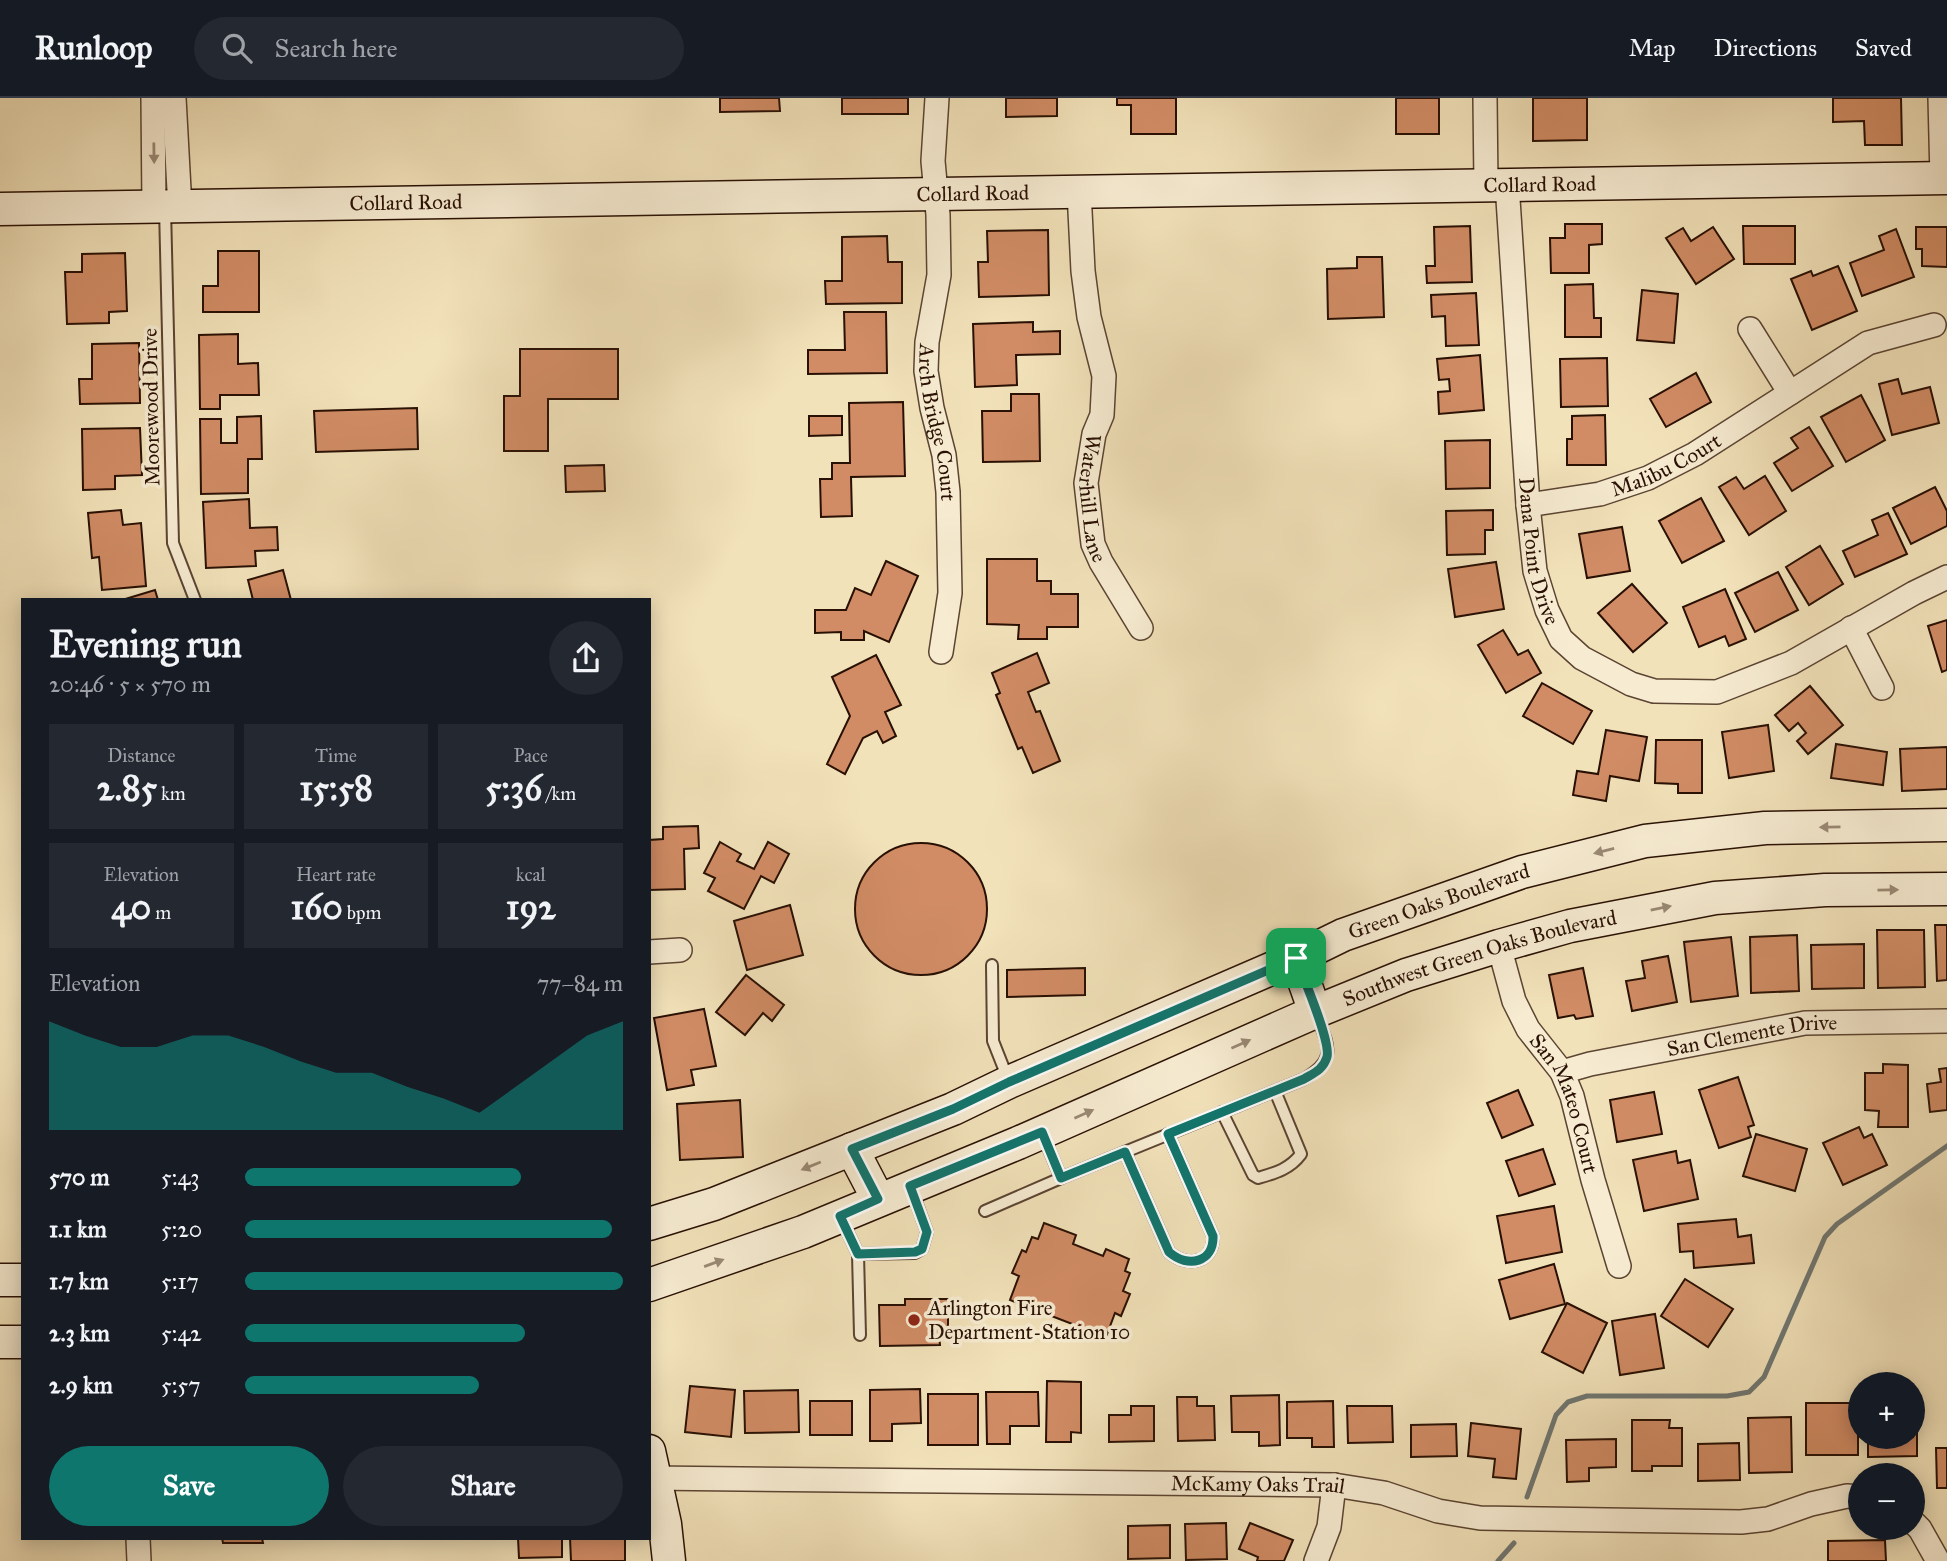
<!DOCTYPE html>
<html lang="en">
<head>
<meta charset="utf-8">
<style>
	:root { --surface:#171b24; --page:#242831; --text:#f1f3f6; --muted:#9ea1a6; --line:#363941; --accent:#0f766e }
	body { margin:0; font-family:"IM FELL Great Primer",serif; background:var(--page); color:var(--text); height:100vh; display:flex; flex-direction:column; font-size:26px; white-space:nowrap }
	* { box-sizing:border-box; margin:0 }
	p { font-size:23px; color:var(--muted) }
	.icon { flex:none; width:38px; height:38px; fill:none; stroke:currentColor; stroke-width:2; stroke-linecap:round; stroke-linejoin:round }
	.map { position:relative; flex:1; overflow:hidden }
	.sheet { position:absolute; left:21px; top:500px; width:630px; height:942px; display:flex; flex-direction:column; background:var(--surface); border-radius:0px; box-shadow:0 4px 18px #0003 }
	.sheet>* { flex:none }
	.fabs { position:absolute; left:1848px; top:1274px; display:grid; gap:14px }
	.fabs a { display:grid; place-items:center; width:77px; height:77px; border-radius:50%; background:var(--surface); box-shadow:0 4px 18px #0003; font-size:35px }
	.pin { position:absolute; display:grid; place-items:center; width:60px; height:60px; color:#fff; margin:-30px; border-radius:14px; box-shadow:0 4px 10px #0006 }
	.round { display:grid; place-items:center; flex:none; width:74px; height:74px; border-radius:37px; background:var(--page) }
	.overview { display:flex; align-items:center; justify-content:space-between; height:119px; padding:0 28px }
	h1 { font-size:38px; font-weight:800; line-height:52px }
	.figures { display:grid; grid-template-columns:repeat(3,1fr); gap:10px; height:119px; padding:7px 28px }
	.figures div { display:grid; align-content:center; border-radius:0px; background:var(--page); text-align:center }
	.figures b { font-size:35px; font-weight:800 }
	.figures small { font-size:19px; font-weight:400 }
	.figures p { font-size:19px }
	.chart { height:196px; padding:14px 28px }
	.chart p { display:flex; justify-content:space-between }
	.chart svg { width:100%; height:126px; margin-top:7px; fill:var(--accent); opacity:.7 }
	.button { display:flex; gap:14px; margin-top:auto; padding:14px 28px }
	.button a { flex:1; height:80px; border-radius:42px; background:var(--accent); color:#fff; font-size:28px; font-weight:800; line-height:80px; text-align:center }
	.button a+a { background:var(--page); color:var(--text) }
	ul { padding:0 28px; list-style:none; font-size:23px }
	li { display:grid; grid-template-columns:112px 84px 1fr; align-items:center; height:52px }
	li i { height:18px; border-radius:9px; background:var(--accent) }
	header { display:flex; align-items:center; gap:42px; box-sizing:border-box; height:98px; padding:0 35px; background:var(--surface); border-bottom:2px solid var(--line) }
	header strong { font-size:33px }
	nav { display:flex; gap:38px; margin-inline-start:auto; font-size:24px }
	.search { width:490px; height:63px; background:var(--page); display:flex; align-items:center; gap:18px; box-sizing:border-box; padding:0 24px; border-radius:38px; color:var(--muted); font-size:26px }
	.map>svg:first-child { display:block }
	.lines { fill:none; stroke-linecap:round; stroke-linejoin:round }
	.stream { stroke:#707772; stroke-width:5 }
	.building { fill:#d18c65; stroke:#291004; stroke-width:2 }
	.lane-casing { stroke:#5b4432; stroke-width:14 }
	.street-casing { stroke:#5b4432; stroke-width:26 }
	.secondary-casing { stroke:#291004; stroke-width:35 }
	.lane { stroke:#f7ecd2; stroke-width:10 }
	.street { stroke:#f7ecd2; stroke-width:23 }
	.secondary { stroke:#f7ecd2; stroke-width:32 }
	.oneway { fill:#9a8975 }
	.route-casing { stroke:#fff; stroke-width:14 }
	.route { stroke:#0f766e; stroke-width:9 }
	.poi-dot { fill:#8f2418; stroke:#f7ecd2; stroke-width:2.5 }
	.labels { text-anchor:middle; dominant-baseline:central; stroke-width:7; stroke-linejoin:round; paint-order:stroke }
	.street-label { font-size:21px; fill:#291004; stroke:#f7ecd2 }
	.poi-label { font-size:21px; fill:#291004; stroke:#f7ecd2; text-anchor:start }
</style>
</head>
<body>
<header>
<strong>Runloop</strong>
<div class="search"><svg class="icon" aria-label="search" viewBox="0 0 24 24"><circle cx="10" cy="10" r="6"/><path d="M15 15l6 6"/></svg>Search here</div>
<nav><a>Map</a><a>Directions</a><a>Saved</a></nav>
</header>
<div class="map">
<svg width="1947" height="1463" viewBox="0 0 1947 1463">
	<rect width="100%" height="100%" fill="#f2e2ba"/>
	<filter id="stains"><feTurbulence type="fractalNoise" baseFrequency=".00286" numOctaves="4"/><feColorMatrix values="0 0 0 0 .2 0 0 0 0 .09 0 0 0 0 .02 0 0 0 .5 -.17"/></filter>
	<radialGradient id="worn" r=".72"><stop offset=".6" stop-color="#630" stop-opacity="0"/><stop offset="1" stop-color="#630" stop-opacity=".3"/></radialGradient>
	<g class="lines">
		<g class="stream">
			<path d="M1527,1399l29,-82 12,-13 19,-6h140l22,-4 15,-15 61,-140 12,-13 110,-78"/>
			<path d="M1498,1463l16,-18"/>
		</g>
	</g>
	<g class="building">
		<path d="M720,0h59l1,13 -60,1z"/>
		<rect x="842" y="0" width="66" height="16"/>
		<path d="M1006,0h51v18l-51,1z"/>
		<path d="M1117,0h59v36h-45v-29h-14z"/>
		<rect x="1396" y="0" width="43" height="36"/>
		<path d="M1533,0h54v42l-54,1z"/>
		<path d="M1833,0h68l1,47h-37l-1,-24 -31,1z"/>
		<path d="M1565,126h37v20l-13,1v28h-38l-1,-35h15z"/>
		<path d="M1470,128l2,56 -45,1 -1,-17h9l-1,-39z"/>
		<path d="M1743,128h52v38h-51z"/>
		<path d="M1713,129l21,32 -38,25 -30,-46 17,-10 8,13z"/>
		<path d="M1916,129h31v40l-25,-1v-17h-6z"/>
		<path d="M1896,131l18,48 -52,19 -12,-33 34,-13 -5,-14z"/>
		<path d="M1048,132l1,65 -70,2 -1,-35h10l-1,-31z"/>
		<path d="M887,138l1,26h14v41l-76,1 -1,-23h17v-44z"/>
		<path d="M218,153h41v61h-56v-26h15z"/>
		<path d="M125,155l2,58 -18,1v11l-42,1 -2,-52h17v-18z"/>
		<path d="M1357,159h25l2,60 -56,2 -1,-50 30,-1z"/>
		<path d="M1838,168l19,45 -45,19 -21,-51 20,-8 2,5z"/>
		<path d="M1593,186l1,34h7v19h-36v-52z"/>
		<path d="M1642,192l36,4 -4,49 -37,-3z"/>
		<path d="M1476,195l3,52 -33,1 -1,-30 -13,1 -1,-22z"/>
		<path d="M844,214h42l1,61 -79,1v-24h37z"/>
		<path d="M1033,224v10l27,-1v23l-44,1 1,30 -42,2 -2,-63z"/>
		<path d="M238,236v30l20,-1 1,32h-39v14h-20l-1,-74z"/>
		<path d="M139,245l1,60 -60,1 -1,-25h13v-35z"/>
		<path d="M520,251h98v50h-70v52h-44v-55h16z"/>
		<path d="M1480,257l4,55 -45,4 -1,-22 12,-1 -1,-12 -10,1 -2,-21z"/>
		<path d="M1607,260l1,48 -47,1 -1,-48z"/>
		<path d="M1696,275l15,29 -45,25 -16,-28z"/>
		<path d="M1898,281l4,15 28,-7 9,36 -47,12 -13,-51z"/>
		<path d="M1011,296h28l1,67 -57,1 -1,-51h29z"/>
		<path d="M1861,297l24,45 -39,22 -25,-45z"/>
		<path d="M903,304l2,74 -54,1 1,39 -31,1 -1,-38h12v-16h18l-1,-60z"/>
		<path d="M417,310l1,41 -102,3 -2,-41z"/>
		<path d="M1605,317l1,50h-39v-26h5v-23z"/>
		<path d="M261,318l1,43h-14v34l-47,1 -1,-75h21v24h16v-26z"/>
		<path d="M809,318h33v19l-33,1z"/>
		<path d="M1809,329l24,39 -41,25 -18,-28 24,-15 -7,-10z"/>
		<path d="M140,330l2,47 -27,1v13l-32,1 -1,-61z"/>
		<path d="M1490,342v48l-44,1 -1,-48z"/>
		<path d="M604,367l1,26 -39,1 -1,-26z"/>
		<path d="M1765,378l21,35 -37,24 -30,-48 17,-10 8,12z"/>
		<path d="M1935,389l12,24v15l-36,18 -18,-36z"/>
		<path d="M1701,400l23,43 -42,22 -23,-42z"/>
		<path d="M249,401l1,29 27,-1 1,23 -23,1 1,15 -50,2 -3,-66z"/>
		<path d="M121,412l2,15 18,-2 5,63 -44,4 -3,-33 -7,1 -4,-45z"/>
		<path d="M1493,412v20h-8v24l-38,1 -1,-44z"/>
		<path d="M1888,415l19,41 -52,23 -12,-26 35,-16 -6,-15z"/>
		<path d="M1622,429l8,44 -43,7 -8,-44z"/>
		<path d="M1820,448l23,38 -34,21 -23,-38z"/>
		<path d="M987,461h50v22h14v13h27v33h-31v12h-29l1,-14 -32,-1z"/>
		<path d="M886,463l32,15 -29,66 -25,-11v9h-23v-8l-26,1v-23h31l9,-22 16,7z"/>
		<path d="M1496,464l8,47 -49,8 -7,-48z"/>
		<path d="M283,472l8,30h-38l-5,-20z"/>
		<path d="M1778,474l20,38 -43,22 -20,-39z"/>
		<path d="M1632,486l35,39 -34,29 -35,-39z"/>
		<path d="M1725,491l21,50 -17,7 -4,-10 -26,11 -16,-40z"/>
		<path d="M155,492l3,10h-36z"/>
		<path d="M1947,522v50l-5,2 -14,-46z"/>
		<path d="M1503,532l15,25 10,-5 13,23 -35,20 -28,-48z"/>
		<path d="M1037,555l12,30 -21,9 8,20 4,-1 20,50 -27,12 -11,-26 -4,2 -22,-54 4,-2 -8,-20z"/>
		<path d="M876,557l25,50 -16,7 11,24 -13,7 -6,-12 -14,7 -18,36 -18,-10 23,-48 -18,-39z"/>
		<path d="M1542,585l50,28 -19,33 -50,-28z"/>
		<path d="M1810,588l33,39 -35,29 -11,-13 9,-8 -8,-10 -9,8 -14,-16z"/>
		<path d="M1768,627l6,46 -45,7 -7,-46z"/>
		<path d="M1606,632l41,7 -8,44 -29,-5 -4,25 -33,-6 4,-24 21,3z"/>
		<path d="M1656,642h46v53h-24v-9l-23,-1z"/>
		<path d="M1836,646l51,8 -4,33 -52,-7z"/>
		<path d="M1947,649v42l-45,2 -2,-42z"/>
		<path d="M698,728l1,22 -15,1 1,40 -36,1v-50l14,-1v-12z"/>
		<path d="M720,744l21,12 -4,7 17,8 14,-27 21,12 -15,29 -13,-7 -17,33 -36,-18 7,-13 -11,-5z"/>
		<circle cx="921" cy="811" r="66"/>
		<path d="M790,807l13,50 -56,15 -13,-49z"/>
		<path d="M1935,827h12v55l-10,1z"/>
		<path d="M1877,832h47l1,57 -47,1z"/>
		<path d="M1797,837l2,56 -48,2 -1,-56z"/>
		<path d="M1731,839l7,59 -47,6 -7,-60z"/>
		<path d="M1864,846v44l-52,1 -1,-44z"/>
		<path d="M1668,858l9,46 -45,9 -6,-30 19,-3 -3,-17z"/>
		<path d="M1085,870v27l-78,2v-27z"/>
		<path d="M1583,870l10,48 -17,3 -2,-4 -16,3 -9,-43z"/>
		<path d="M746,877l38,30 -12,16 -9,-8 -18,22 -29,-23z"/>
		<path d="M704,911l12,57 -25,4 3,15 -27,5 -13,-72z"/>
		<path d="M1883,966l25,1v62h-30l1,-16 -14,-1v-37h18z"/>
		<path d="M1947,970v42l-17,2 -3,-28 14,-2 -2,-13z"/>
		<path d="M1738,979l16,48 -6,2 3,10 -32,11 -20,-58z"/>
		<path d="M1518,992l15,35 -31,13 -15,-35z"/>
		<path d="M1654,994l8,42 -45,8 -7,-42z"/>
		<path d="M740,1002l3,57 -63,3 -3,-56z"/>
		<path d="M1859,1029l5,11 8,-4 15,31 -44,20 -20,-42z"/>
		<path d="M1756,1036l51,15 -12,42 -52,-15z"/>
		<path d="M1543,1051l12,35 -36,12 -13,-35z"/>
		<path d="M1676,1053l2,12 12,-3 8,39 -54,12 -11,-51z"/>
		<path d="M1554,1108l8,46 -56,11 -9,-47z"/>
		<path d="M1736,1121l2,18 13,-2 3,28 -60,5 -1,-17 -13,1 -2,-28z"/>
		<path d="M1044,1125l32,12 -3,9 30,12 3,-7 23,10 -4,12 5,2 -7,18 7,3 -9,22 -6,-3 -9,24 -96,-37 9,-24 -7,-3 10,-23 4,2 6,-15 6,2z"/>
		<path d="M1554,1166l11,40 -55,15 -11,-39z"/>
		<path d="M1685,1181l48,30 -25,38 -47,-31z"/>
		<path d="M905,1201h43v35h-9l1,11 -60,1 -1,-41h26z"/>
		<path d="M1567,1205l40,20 -24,50 -41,-21z"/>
		<path d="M1655,1216l9,54 -44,7 -8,-54z"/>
		<path d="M1047,1283l34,1v51l-10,-1v10h-25z"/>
		<path d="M690,1288l45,4 -4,47 -46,-5z"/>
		<path d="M920,1291l1,34 -29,1v17h-22v-51z"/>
		<path d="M798,1292l1,42 -54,1 -1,-42z"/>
		<path d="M986,1294h52l1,34h-29v18h-23z"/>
		<rect x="928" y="1296" width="50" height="51"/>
		<path d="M1279,1297l1,50 -21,1v-14h-27l-1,-36z"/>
		<path d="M1177,1299h20v9h17l1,34 -37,1z"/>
		<rect x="810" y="1303" width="42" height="34"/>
		<path d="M1333,1303l1,46h-22v-9h-25v-36z"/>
		<rect x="1806" y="1305" width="52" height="52"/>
		<path d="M1131,1308h23v35l-45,1v-27h22z"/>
		<path d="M1347,1308h45l1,36 -45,1z"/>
		<path d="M1913,1317h4v41l-49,1v-20h45z"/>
		<path d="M1791,1319l1,55 -43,1 -1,-55z"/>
		<path d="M1632,1322h38l-1,8h13v38h-30v5h-20z"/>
		<path d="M1471,1325l50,6 -5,50 -23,-2 2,-18 -27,-3z"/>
		<path d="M1456,1326l1,32 -46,1v-32z"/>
		<path d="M1616,1341v28l-27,1v13l-22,1 -1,-42z"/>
		<path d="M1739,1345l1,37 -42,1v-37z"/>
		<path d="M1936,1350h11v40h-10z"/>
		<path d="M1226,1425l1,36 -41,1 -1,-36z"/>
		<path d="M1250,1425l43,17 -9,21h-27l1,-4 -19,-8z"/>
		<path d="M1170,1427v33l-42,1v-33z"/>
		<path d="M222,1440h40l1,5h-40z"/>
		<path d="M518,1440h44v19l-43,1z"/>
		<path d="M570,1440h55v23h-54z"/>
		<path d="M1885,1442l1,21h-58v-20z"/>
	</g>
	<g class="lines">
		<g class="lane-casing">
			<g id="lane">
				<path d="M165,110l8,335 22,57"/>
				<path d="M992,867l1,76 15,38"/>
				<path d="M1222,1014l31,63 5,3c17,-5 32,-9 43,-24l-26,-63"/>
				<path d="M1043,1037l18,43 243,-99c33,-19 25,-32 13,-63"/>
				<path d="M1125,1054l44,100c19,17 45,10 44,-16l-45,-102"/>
				<path d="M985,1113l76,-33"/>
				<path d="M841,1120l17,36 2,81"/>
				<path d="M858,1156l57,-1 7,-4 5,-17 -16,-44"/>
			</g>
		</g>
		<g class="street-casing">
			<g id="street">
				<path d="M153,0l1,110"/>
				<path d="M174,0l6,110"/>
				<path id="s1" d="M937,0l-4,63 5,54 1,60 -12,67 -1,29 6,37 12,47 4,37 2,101 -9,59"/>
				<path d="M1485,0l1,87"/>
				<path d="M1940,0l2,80"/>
				<path id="s2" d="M1507,86l21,321 7,66 12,39 14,29 21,19 49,26 23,7 63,1 74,-29 123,-70 33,-16"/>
				<path id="s3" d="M1079,93l4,80 6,46 15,59 -2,39 -8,19 -8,49 7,61 8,18 40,66"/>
				<path d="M1750,231l40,64"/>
				<path id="s4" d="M1528,407l72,-11 48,-16 47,-24 173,-111 66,-18"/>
				<path d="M1851,530l31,60"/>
				<path id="s5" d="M1499,848l15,55 14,28 34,43 10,24 21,84 26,86"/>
				<path d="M649,854l31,-2"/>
				<path id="s6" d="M1562,974l28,-8 215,-41 142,-2"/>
				<path id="s7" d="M649,1380l685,7 50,8 54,18 42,7 261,4 27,-3 43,-15 36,-8 13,1"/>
				<path d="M1913,1424l7,7 18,32"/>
				<path d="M138,1440l1,23"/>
				<path d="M1316,1463l13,-34 5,-42"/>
			</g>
		</g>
		<g class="secondary-casing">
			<g id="secondary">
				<path id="s8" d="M0,111l1947,-31"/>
				<path d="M1296,860l19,54"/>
				<path d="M852,1051l26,50"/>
				<path id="s9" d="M649,1126l65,-20 239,-95 56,-27 287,-124 47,-23 179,-63 123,-31 120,-13 182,-3"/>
				<path d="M0,1182h23"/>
				<path id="s10" d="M649,1187l154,-53 215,-89 297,-131 91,-37 93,-29 71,-20 145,-28 110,-8 122,-1"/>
				<path d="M0,1244h23"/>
				<path d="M649,1353l16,73 4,37"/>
			</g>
		</g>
		<use href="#lane" class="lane"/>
		<use href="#street" class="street"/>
		<use href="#secondary" class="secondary"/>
	</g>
	<defs><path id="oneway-solid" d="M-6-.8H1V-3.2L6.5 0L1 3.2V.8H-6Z" transform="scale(1.75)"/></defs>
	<g class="oneway">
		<use href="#oneway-solid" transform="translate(154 55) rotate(89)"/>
		<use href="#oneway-solid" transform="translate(1830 729) rotate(179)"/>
		<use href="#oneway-solid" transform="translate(1604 753) rotate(166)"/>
		<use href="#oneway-solid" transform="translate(1888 792) rotate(-1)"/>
		<use href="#oneway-solid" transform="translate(1661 810) rotate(-11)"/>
		<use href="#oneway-solid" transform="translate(1241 946) rotate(-24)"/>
		<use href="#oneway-solid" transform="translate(1084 1016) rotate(-24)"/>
		<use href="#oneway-solid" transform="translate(811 1068) rotate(158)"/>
		<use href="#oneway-solid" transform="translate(714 1165) rotate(-20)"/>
	</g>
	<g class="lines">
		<g class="route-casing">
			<path id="route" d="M1296,860c7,19 35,83 31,99 -4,13 -13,16 -23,22l-136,55 45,102c1,26 -25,33 -44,16l-44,-100 -64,26 -19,-46 -132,54 17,46 -5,17 -7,3 -57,2 -18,-38 38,-17 -26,-50 101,-40 56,-27z"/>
		</g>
		<use href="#route" class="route"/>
	</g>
	<circle class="poi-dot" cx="914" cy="1222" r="7"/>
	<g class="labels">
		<g class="street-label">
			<text stroke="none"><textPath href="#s8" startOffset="1540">Collard Road</textPath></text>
			<text stroke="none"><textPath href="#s8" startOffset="973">Collard Road</textPath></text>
			<text stroke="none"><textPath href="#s8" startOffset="406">Collard Road</textPath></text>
			<text transform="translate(151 309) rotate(-91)">Moorewood Drive</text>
			<text stroke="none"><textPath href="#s1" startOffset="327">Arch Bridge Court</textPath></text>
			<text stroke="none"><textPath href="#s4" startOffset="145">Malibu Court</textPath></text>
			<text stroke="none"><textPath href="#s3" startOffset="312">Waterhill Lane</textPath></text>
			<text stroke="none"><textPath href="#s2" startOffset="369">Dana Point Drive</textPath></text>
			<text stroke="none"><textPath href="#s9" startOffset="854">Green Oaks Boulevard</textPath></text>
			<text stroke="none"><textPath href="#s10" startOffset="894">Southwest Green Oaks Boulevard</textPath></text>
			<text stroke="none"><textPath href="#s6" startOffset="194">San Clemente Drive</textPath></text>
			<text stroke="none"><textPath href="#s5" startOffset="173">San Mateo Court</textPath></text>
			<text stroke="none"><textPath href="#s7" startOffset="609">McKamy Oaks Trail</textPath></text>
		</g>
		<g class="poi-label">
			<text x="928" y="1210">Arlington Fire<tspan x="928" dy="24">Department-Station 10</tspan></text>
		</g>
	</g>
	<rect width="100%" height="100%" filter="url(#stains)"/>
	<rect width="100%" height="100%" fill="url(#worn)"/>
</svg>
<div class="fabs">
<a>+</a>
<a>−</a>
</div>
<div class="pin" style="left:1296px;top:860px;background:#1e9e55"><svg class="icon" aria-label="arrive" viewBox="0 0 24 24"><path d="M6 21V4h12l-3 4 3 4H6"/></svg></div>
<section class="sheet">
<div class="overview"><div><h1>Evening run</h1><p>20:46 · 5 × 570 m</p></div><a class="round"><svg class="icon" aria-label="share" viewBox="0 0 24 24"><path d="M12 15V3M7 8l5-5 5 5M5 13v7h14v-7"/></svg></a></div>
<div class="figures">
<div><p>Distance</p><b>2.85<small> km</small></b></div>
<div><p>Time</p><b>15:58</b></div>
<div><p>Pace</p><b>5:36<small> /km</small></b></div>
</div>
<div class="figures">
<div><p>Elevation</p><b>40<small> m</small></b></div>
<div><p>Heart rate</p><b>160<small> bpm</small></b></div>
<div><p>kcal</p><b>192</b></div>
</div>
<div class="chart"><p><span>Elevation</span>77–84 m</p>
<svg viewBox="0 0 160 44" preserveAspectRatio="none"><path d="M0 44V6L10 11L20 15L30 15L40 11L50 11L60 15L70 20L80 24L90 24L100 29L110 33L120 38L130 29L140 20L150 11L160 6V44z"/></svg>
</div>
<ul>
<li><b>570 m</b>5:43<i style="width:73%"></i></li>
<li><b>1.1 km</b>5:20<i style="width:97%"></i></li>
<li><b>1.7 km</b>5:17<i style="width:100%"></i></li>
<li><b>2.3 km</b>5:42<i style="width:74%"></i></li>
<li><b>2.9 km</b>5:57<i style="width:62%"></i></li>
</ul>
<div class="button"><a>Save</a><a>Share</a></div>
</section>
</div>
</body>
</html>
